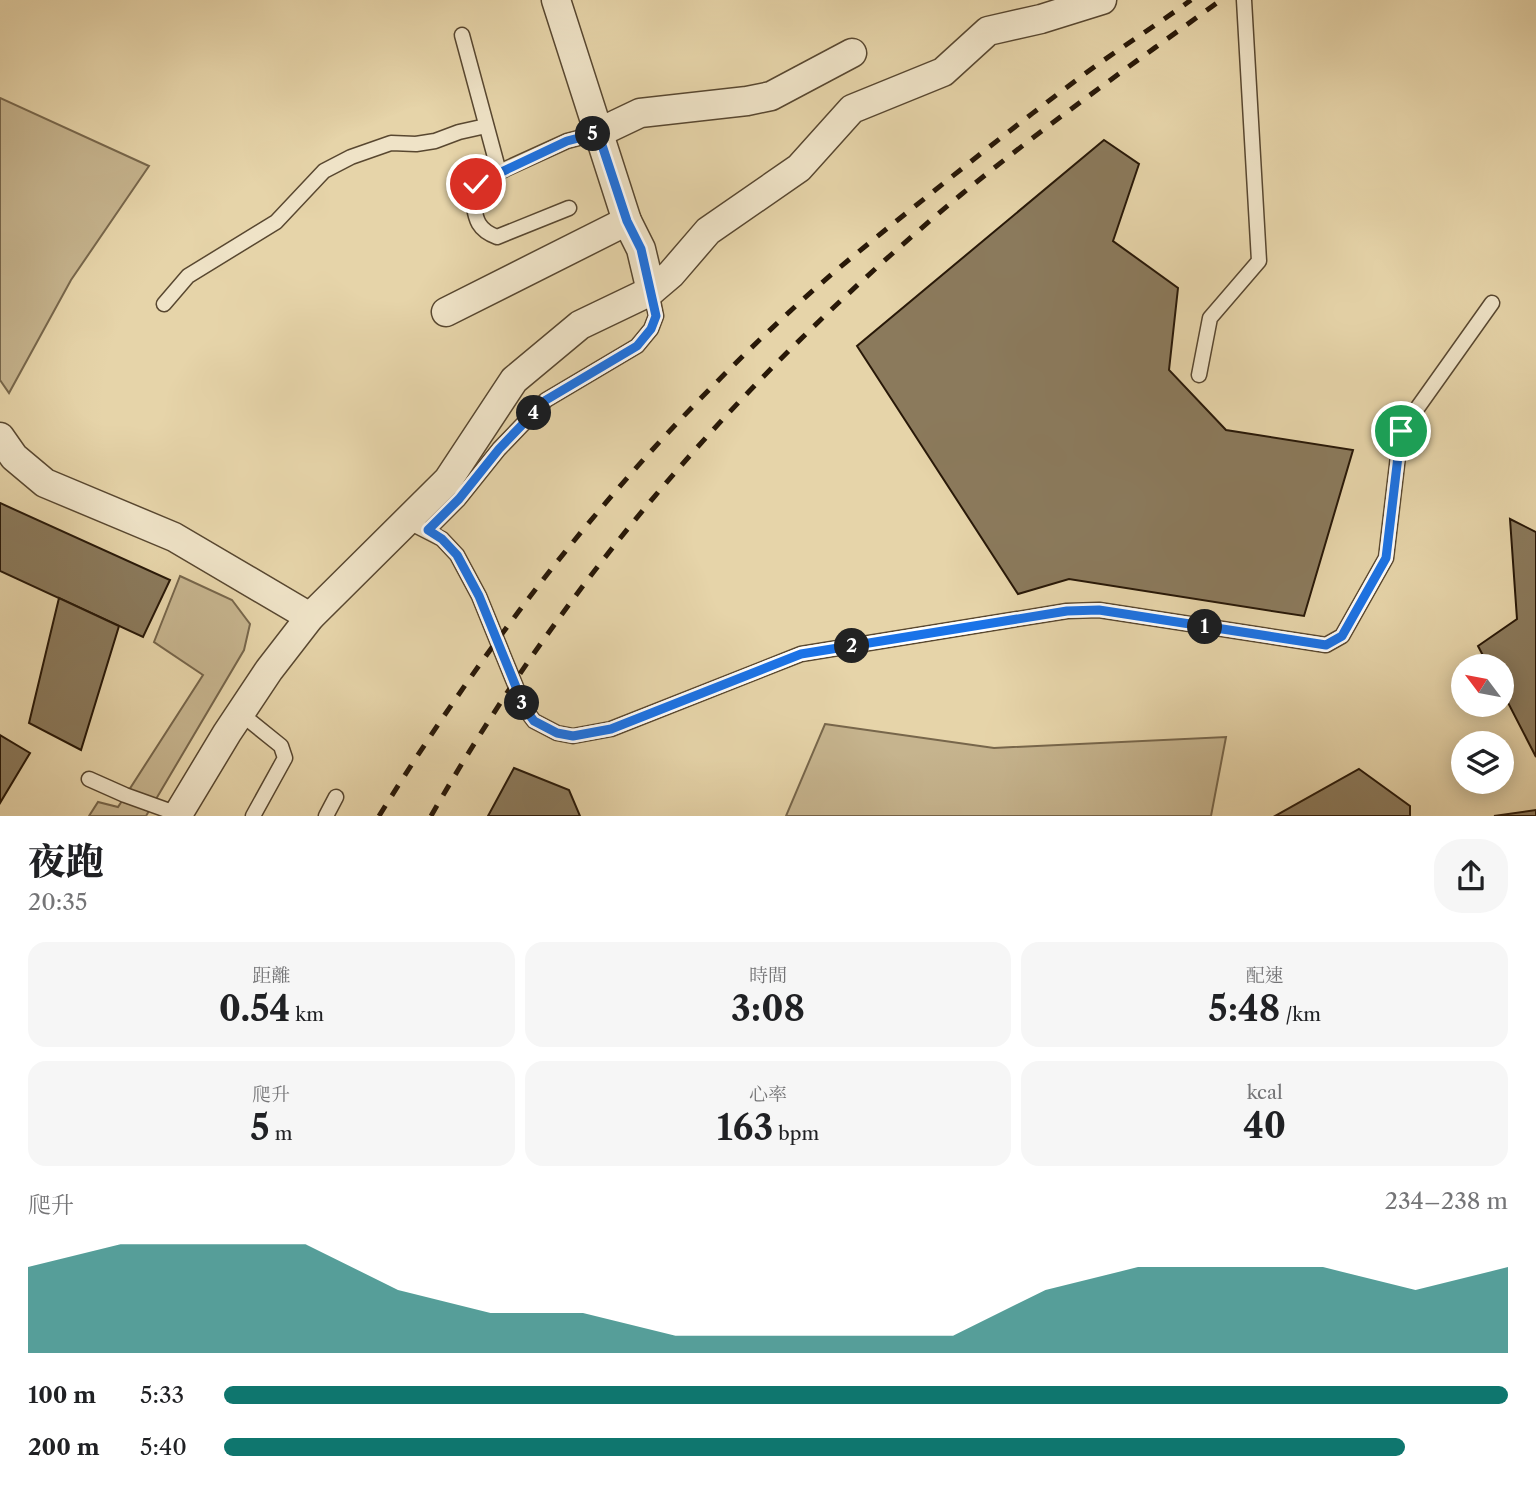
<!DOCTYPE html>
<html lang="zh-TW">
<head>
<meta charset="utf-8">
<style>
	:root { --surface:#fff; --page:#f6f6f6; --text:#202124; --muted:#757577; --accent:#0f766e }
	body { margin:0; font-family:"Libre Caslon Text","Noto Serif TC",serif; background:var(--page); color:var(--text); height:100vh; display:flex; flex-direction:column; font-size:26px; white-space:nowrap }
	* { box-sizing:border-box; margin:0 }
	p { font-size:23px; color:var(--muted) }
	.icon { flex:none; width:38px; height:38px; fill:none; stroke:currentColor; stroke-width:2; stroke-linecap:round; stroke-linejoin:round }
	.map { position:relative; height:816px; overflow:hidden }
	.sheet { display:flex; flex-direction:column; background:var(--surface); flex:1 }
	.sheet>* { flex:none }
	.needle { width:46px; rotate:302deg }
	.buttons { position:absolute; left:1451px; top:654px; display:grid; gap:14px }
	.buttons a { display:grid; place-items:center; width:63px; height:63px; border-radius:50%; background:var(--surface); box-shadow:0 4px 18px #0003; font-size:35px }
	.pin { position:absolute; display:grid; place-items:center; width:60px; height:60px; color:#fff; margin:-30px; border:4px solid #fff; border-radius:50%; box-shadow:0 2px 7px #0007 }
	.km { position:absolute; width:35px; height:35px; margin:-18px; border-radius:50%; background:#222; color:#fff; font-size:19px; line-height:35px; text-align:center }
	.round { display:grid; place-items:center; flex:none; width:74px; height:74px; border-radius:28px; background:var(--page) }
	.summary { display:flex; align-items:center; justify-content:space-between; height:119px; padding:0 28px }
	h1 { font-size:38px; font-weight:800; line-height:52px }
	.stats { display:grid; grid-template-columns:repeat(3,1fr); gap:10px; height:119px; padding:7px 28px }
	.stats div { display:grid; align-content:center; border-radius:18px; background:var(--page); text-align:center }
	.stats b { font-size:35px; font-weight:800 }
	.stats small { font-size:19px; font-weight:400 }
	.stats p { font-size:19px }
	.chart { height:196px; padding:14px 28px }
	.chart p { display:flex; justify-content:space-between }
	.chart svg { width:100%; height:126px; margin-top:7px; fill:var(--accent); opacity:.7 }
	ul { padding:0 28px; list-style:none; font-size:23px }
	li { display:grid; grid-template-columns:112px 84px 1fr; align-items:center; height:52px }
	li i { height:18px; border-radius:9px; background:var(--accent) }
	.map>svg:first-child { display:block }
	.green { fill:#c6b48e; stroke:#77664b; stroke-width:2 }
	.building { fill:#8b7a5c; stroke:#281808; stroke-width:2 }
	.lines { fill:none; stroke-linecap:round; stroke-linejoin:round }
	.lane-casing { stroke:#584730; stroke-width:17 }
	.street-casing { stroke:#584730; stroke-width:31 }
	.lane { stroke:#efe3c7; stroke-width:14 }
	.street { stroke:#efe3c7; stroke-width:28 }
	.rail { stroke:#281808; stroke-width:5; stroke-dasharray:12 12; stroke-linecap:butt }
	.route-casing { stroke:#fff; stroke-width:14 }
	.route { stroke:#1a73e8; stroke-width:9 }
</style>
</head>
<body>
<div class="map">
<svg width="1536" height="816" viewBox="0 0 1536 816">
	<rect width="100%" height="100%" fill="#e6d4a9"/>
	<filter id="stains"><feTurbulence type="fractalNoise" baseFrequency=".00286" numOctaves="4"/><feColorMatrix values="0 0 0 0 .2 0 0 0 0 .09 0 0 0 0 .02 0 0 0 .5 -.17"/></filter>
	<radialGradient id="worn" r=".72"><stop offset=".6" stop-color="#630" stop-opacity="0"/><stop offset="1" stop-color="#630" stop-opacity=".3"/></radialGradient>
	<g class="green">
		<path d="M0,98l149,68 -78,114 -62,113 -9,-13z"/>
		<path d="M180,576l52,24 18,24 -6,26 -98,166h-57l9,-14 20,5 85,-132 -49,-33z"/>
		<path d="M825,724l169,24 232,-11 -15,79h-425z"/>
	</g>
	<g class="building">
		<path d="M1104,140l35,24 -26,77 65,47 -9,82 57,60 127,20 -49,166 -235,-37 -51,15 -161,-248z"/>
		<path d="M0,503l170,77 -27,57 -143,-66z"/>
		<path d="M1510,519l26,13v225l-34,-66v-24h-13l-11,-21 39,-27z"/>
		<path d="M59,598l60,28 -38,124 -52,-27z"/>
		<path d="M0,735l30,18 -30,50z"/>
		<path d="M514,768l55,22 11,26h-92z"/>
		<path d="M1359,769l51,37v10h-135z"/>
		<path d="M1536,810v6h-42z"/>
	</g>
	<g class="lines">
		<g class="lane-casing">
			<g id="lane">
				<path d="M462,35l37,137"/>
				<path d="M569,208l-72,29c-24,-9 -21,-23 -26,-45l5,-8 10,-6 81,-37 31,-8"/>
				<path d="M164,304l24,-28 88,-54 48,-51 27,-14 40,-14 25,1 19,-3 24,-9 27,-6"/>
				<path d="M1199,375l11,-57 49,-57 -15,-261"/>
				<path d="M407,521l35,18 15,16 22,41 46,113 9,12 23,12 16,3 38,-7 190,-75 266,-43 32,-1 227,35 16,-9 44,-78 15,-127 91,-128"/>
				<path d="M428,530l31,-31 40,-50 47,-49 91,-54 14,-17 5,-13 -5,-25"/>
				<path d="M240,713l41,33 4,12 -32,58"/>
				<path d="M89,779l36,16 53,19"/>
				<path d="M326,816l10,-19"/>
			</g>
		</g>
		<g class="street-casing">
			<g id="street">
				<path d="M556,0l71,221 14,28 10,42"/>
				<path d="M598,133l42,-20 107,-12 24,-5 81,-43"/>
				<path d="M446,312l181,-91"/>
				<path d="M0,437l14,20 31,26 129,54 136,80"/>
				<path d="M177,816l50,-83 42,-63 41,-53 138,-137 66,-100 66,-55 71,-34 20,-17 37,-43 91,-63 53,-59 91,-37 45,-41 53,-12 61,-19"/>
			</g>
		</g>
		<use href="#lane" class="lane"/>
		<use href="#street" class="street"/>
		<g class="rail">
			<path d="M379,816c117,-188 244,-350 407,-501 47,-44 98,-84 148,-124 51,-41 103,-82 156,-121 33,-24 68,-46 101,-70"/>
			<path d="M431,816c139,-243 316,-444 532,-623 83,-68 171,-130 258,-193"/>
		</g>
	</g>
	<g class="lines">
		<g class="route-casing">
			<path id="route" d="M476,184l91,-43 31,-8 29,88 14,28 15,67 -5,13 -14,17 -91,54 -47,49 -40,50 -31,31 14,9 15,16 22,41 46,113 9,12 23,12 16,3 38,-7 190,-75 266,-43 32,-1 227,35 16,-9 44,-78 15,-127"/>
		</g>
		<use href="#route" class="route"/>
	</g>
	<rect width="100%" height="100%" filter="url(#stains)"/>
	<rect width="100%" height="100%" fill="url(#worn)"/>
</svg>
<div class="buttons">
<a><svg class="needle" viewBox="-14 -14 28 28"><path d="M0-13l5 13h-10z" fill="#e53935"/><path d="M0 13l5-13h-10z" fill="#757577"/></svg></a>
<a><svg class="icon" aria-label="layers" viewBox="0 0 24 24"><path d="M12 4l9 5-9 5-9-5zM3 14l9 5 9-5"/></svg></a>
</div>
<div class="pin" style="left:1401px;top:431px;background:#1e9e55"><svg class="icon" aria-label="arrive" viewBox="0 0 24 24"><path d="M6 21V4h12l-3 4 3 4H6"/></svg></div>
<div class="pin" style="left:476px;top:184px;background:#d93025"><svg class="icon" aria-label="check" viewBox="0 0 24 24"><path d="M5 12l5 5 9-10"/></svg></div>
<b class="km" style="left:1205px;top:627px">1</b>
<b class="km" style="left:852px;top:646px">2</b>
<b class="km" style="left:522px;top:703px">3</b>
<b class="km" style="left:534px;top:413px">4</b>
<b class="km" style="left:593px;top:134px">5</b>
</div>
<section class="sheet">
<div class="summary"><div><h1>夜跑</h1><p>20:35</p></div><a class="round"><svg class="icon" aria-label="share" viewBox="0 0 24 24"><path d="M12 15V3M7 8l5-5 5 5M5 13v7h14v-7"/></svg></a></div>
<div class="stats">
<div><p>距離</p><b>0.54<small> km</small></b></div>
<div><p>時間</p><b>3:08</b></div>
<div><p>配速</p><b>5:48<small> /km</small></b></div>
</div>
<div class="stats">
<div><p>爬升</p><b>5<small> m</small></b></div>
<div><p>心率</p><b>163<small> bpm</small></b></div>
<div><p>kcal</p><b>40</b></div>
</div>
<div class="chart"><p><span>爬升</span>234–238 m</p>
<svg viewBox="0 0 160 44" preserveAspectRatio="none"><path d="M0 44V14L10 6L20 6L30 6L40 22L50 30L60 30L70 38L80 38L90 38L100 38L110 22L120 14L130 14L140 14L150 22L160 14V44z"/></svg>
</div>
<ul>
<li><b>100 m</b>5:33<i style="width:100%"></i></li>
<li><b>200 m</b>5:40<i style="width:92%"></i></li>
</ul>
</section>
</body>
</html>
